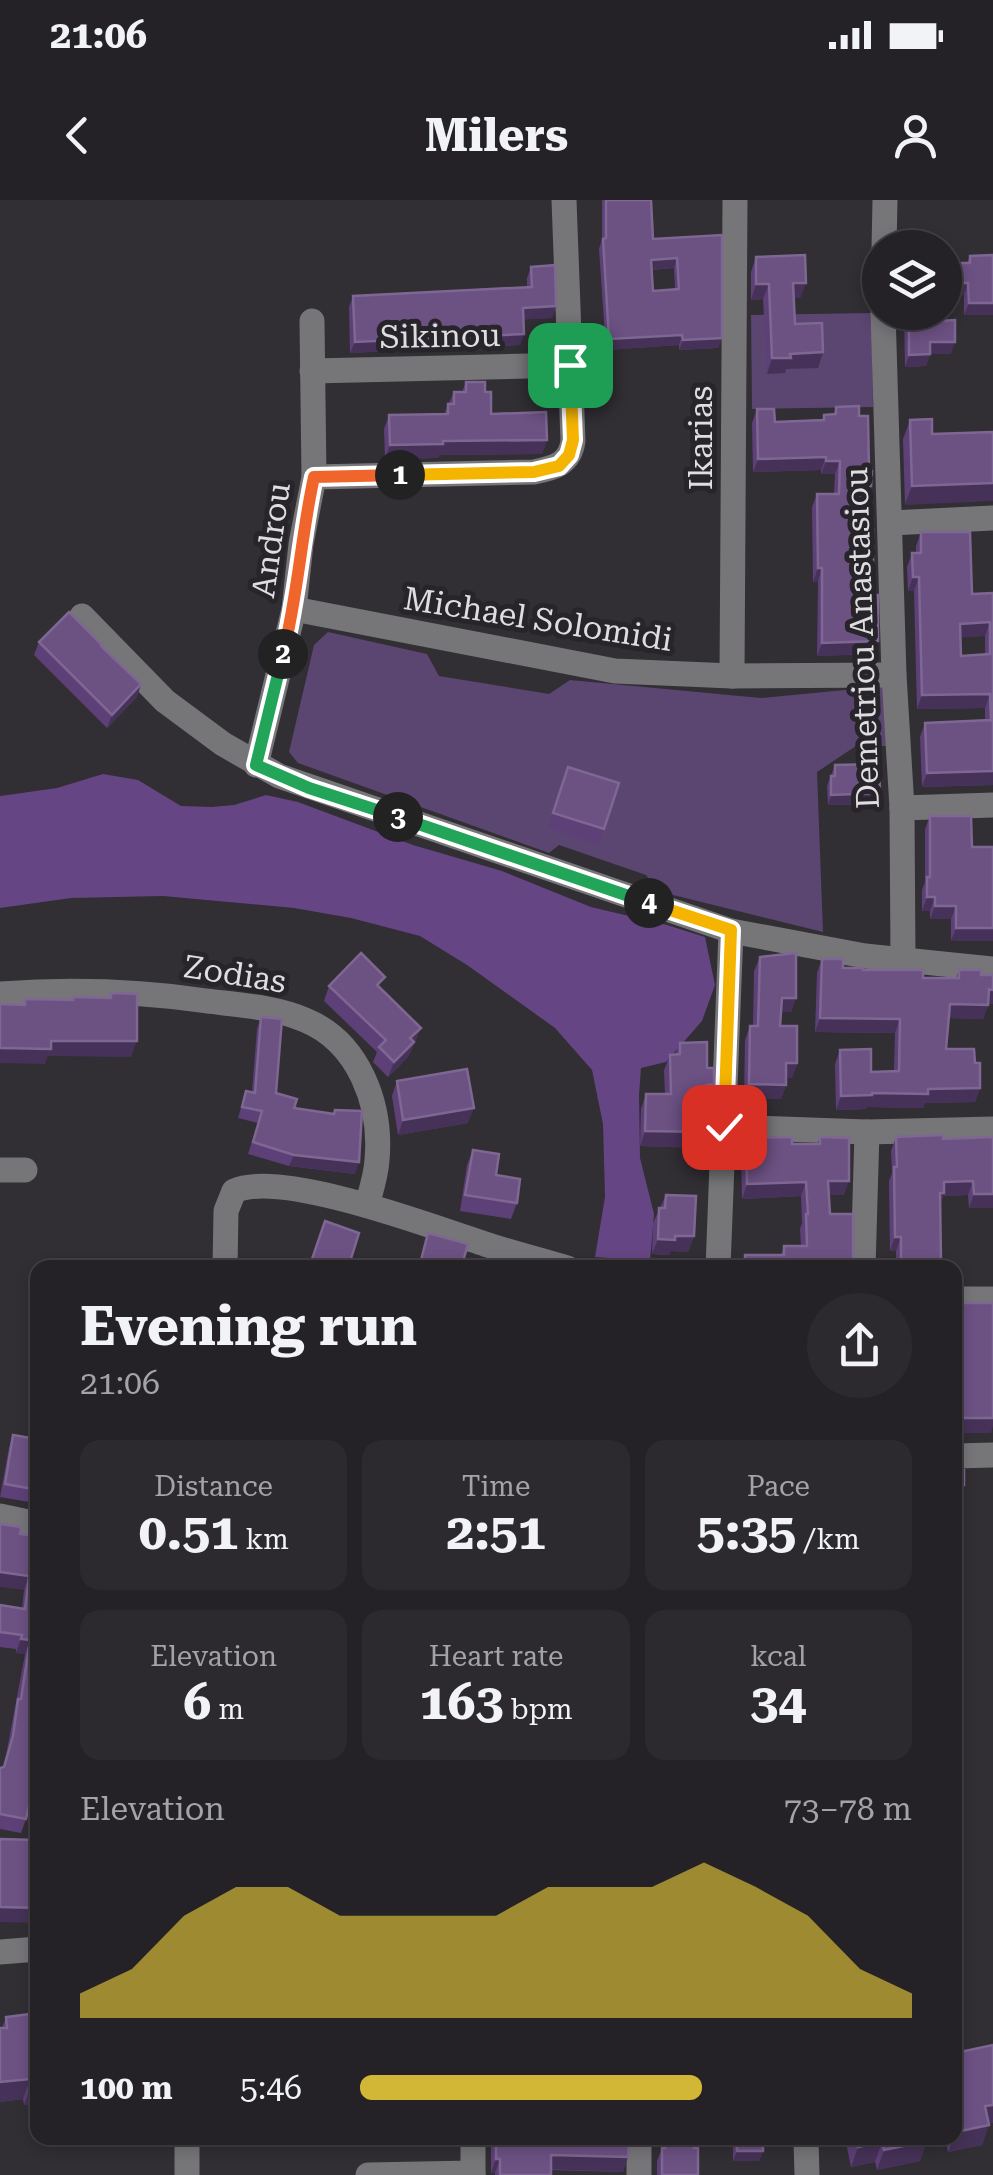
<!DOCTYPE html>
<html lang="en">
<head>
<meta charset="utf-8">
<style>
	:root { --surface:#252227; --page:#2d2a2f; --text:#f1f3f6; --muted:#a3a4a7; --line:#423f44; --accent:#d2b736 }
	body { margin:0; font-family:"Roboto Serif",serif; background:var(--page); color:var(--text); height:100vh; display:flex; flex-direction:column; font-size:38px; white-space:nowrap }
	* { box-sizing:border-box; margin:0 }
	p { font-size:32px; color:var(--muted) }
	.icon { flex:none; width:55px; height:55px; fill:none; stroke:currentColor; stroke-width:2; stroke-linecap:round; stroke-linejoin:round }
	.map { position:relative; flex:1; overflow:hidden }
	.details { position:absolute; left:30px; top:1060px; width:932px; height:885px; display:flex; flex-direction:column; background:var(--surface); border-radius:20px; box-shadow:0 5px 15px #0003,0 0 0 2px var(--line) }
	.details>* { flex:none }
	.tools { position:absolute; left:862px; top:30px; display:grid; gap:20px }
	.tools a { display:grid; place-items:center; width:100px; height:100px; border-radius:50%; background:var(--surface); box-shadow:0 5px 15px #0003,0 0 0 2px var(--line); font-size:50px }
	.pin { position:absolute; display:grid; place-items:center; width:85px; height:85px; color:#fff; margin:-42px; border-radius:20px; box-shadow:0 5px 15px #0006 }
	.km { position:absolute; width:50px; height:50px; margin:-25px; border-radius:50%; background:#222; color:#fff; font-size:28px; line-height:50px; text-align:center }
	.round { display:grid; place-items:center; flex:none; width:105px; height:105px; border-radius:52px; background:var(--page) }
	.overview { display:flex; align-items:center; justify-content:space-between; height:170px; padding:0 50px }
	h1 { font-size:55px; font-weight:700; line-height:75px }
	.figures { display:grid; grid-template-columns:repeat(3,1fr); gap:15px; height:170px; padding:10px 50px }
	.figures div { display:grid; align-content:center; border-radius:20px; background:var(--page); text-align:center }
	.figures b { font-size:50px; font-weight:700 }
	.figures small { font-size:28px; font-weight:400 }
	.figures p { font-size:28px }
	.chart { height:280px; padding:20px 50px }
	.chart p { display:flex; justify-content:space-between }
	.chart svg { width:100%; height:180px; margin-top:10px; fill:var(--accent); opacity:.7 }
	ul { padding:0 50px; list-style:none; font-size:32px }
	li { display:grid; grid-template-columns:160px 120px 1fr; align-items:center; height:75px }
	li i { height:25px; border-radius:12px; background:var(--accent) }
	.status { display:flex; justify-content:space-between; align-items:center; height:70px; padding:0 50px; background:var(--surface); direction:ltr }
	.status svg { height:28px; fill:currentColor }
	header { display:flex; justify-content:space-between; align-items:center; height:130px; padding:0 50px; background:var(--surface); font-size:45px; font-weight:700 }
	.map>svg:first-child { display:block }
	.green { fill:#5b4571 }
	.forest { fill:#654583 }
	.lines { fill:none; stroke-linecap:round; stroke-linejoin:round }
	.minor { stroke:#767578; stroke-width:25 }
	.wall { fill:#5e4078; fill-rule:evenodd }
	.shaded-wall { fill:#463258 }
	.building { fill:#6c5183; stroke:#7e6792; stroke-width:2.5; fill-rule:evenodd }
	.split-1-casing { stroke:#fff; stroke-width:20 }
	.split-2-casing { stroke:#fff; stroke-width:20 }
	.split-3-casing { stroke:#fff; stroke-width:20 }
	.split-4-casing { stroke:#fff; stroke-width:20 }
	.split-5-casing { stroke:#fff; stroke-width:20 }
	.split-1 { stroke:#f5b400; stroke-width:12 }
	.split-2 { stroke:#f0652b; stroke-width:12 }
	.split-3 { stroke:#22a559; stroke-width:12 }
	.split-4 { stroke:#22a559; stroke-width:12 }
	.split-5 { stroke:#f5b400; stroke-width:12 }
	.labels { text-anchor:middle; dominant-baseline:central; stroke-width:10; stroke-linejoin:round; paint-order:stroke }
	.street-label { font-size:32px; fill:#dfdde1; stroke:#27242a }
</style>
</head>
<body>
<div class="status"><b>21:06</b><svg viewBox="0 0 49 12"><path d="M0 12V9h3v3zM5 12V6h3v6zM10 12V3h3v9zM15 12V0h3v12zM26 1h20v11H26zM47 4h2v5h-2z"/></svg></div>
<header><svg class="icon" aria-label="back" viewBox="0 0 24 24"><path d="M15 5l-7 7 7 7"/></svg>Milers<svg class="icon" aria-label="person" viewBox="0 0 24 24"><circle cx="12" cy="8" r="4"/><path d="M4 21q1-7 8-7t8 7"/></svg></header>
<div class="map">
<svg width="993" height="1975" viewBox="0 0 993 1975">
	<rect width="100%" height="100%" fill="#312e34"/>
	<g class="green">
		<path d="M872,113l1,94 -121,2 -1,-94z"/>
		<path d="M328,432l99,22 12,22 110,18 21,-14 191,18 125,-12 5,60h-35l-39,26 6,160 -166,-41 -11,-16 -87,-30 -10,8 -251,-90 -9,-11 25,-107z"/>
	</g>
	<path class="forest" d="M103,574l35,6 43,26 31,1 22,-2 32,-10 32,7 115,43 89,26 89,36 76,18 38,12 10,48 -13,36 -36,41 -25,6 -2,27 1,63 14,56 -4,47 -55,-4 10,-60 -2,-73 -11,-54 -37,-42 -88,-63 -47,-29 -69,-18 -57,-10 -131,-12 -92,2 -71,10v-112l57,-8z"/>
	<g class="lines">
		<g class="minor">
			<path d="M884,48l1,-48"/>
			<path d="M883,112l11,363 8,133 1,152"/>
			<path d="M312,171l258,-6"/>
			<path d="M314,277l220,-5c20,-4 36,-8 39,-31l-9,-241"/>
			<path d="M890,323l103,-5"/>
			<path d="M294,409l321,62 117,5 162,-1"/>
			<path d="M82,416l83,85 58,43 56,32 452,155 134,25 128,13"/>
			<path d="M732,476l3,-476"/>
			<path d="M256,565l38,-156 7,-65 13,-67 -2,-156"/>
			<path d="M902,608l91,-3"/>
			<path d="M0,794c69,-5 138,-3 207,7 32,4 68,6 98,19 54,22 77,85 72,140 -1,16 -6,31 -10,45"/>
			<path d="M724,927l143,5 126,-3"/>
			<path d="M0,970h25"/>
			<path d="M225,1068l1,-57 8,-20c48,-22 204,38 257,55 25,8 51,14 76,22"/>
			<path d="M718,1068l13,-337"/>
			<path d="M863,1068l4,-136"/>
			<path d="M955,1099h38"/>
			<path d="M955,1256l38,-1"/>
			<path d="M0,1316l38,8"/>
			<path d="M0,1752l38,-3"/>
			<path d="M187,1938v37"/>
			<path d="M473,1938v37"/>
			<path d="M639,1938v37"/>
			<path d="M806,1941l1,34"/>
			<path d="M368,1975l105,-2"/>
		</g>
	</g>
	<g class="wall">
		<path d="M602,0h49l2,39 69,-4v103l-4,10 -39,2v-5l-73,5 -7,-101 3,-10zM674,68l1,21 -22,2 -2,-21z"/>
		<path d="M993,55v60h-29v-20h-19l22,-32 3,-7z"/>
		<path d="M756,57l50,26 -6,15h-6l1,26 28,28 -5,16 -32,1 -1,4 -18,1 -4,-75 -12,1v-28z"/>
		<path d="M531,67l25,39 -4,12 -28,1 -4,26 -170,8 -1,-46 4,-11 174,-9v-9z"/>
		<path d="M904,112h34v9l13,33h-21l-4,12 -21,1z"/>
		<path d="M466,182l19,10 6,22 56,26 -5,14 -103,1 -1,3 -53,1 -1,-30 5,-14 55,-1 10,-22h8z"/>
		<path d="M836,207l23,9 10,55 2,15 -5,12v32l12,111 -5,13 -56,2 1,-75 -5,1 -1,-75 5,-13h17l1,-20h-14v-4l-68,2 -1,-49 5,-14 18,13 47,-2 2,-5h9z"/>
		<path d="M910,220l22,14 -27,71 -2,-66z"/>
		<path d="M921,332l51,62 21,-1v192l-71,2 -2,-50 5,-14 60,-2v-13l-68,1 -3,-118h-6l-1,-24 5,-14h4v-7zM985,436v18l-24,2v-19z"/>
		<path d="M39,442l62,5 40,37 -4,13 -30,31 -73,-73z"/>
		<path d="M835,565l41,39 -48,1 -1,-19z"/>
		<path d="M568,567l51,16 -20,62 -51,-17z"/>
		<path d="M930,616l42,31h21l-42,94v-22h-21v-8h-8v-21l3,-8v-53z"/>
		<path d="M760,757l36,41 -5,14h-10l-1,14 17,37 -5,15 -6,-1v8l-5,14h-37l1,-59 5,-14h3l1,-55z"/>
		<path d="M822,759l21,9 80,10h33l3,-8 22,5h12v29h-5l-5,15 -34,-1 -3,31 29,14 5,25 -5,14 -50,1 -2,5 -56,-1v2l-31,1 -1,-46 5,-14 31,22 23,-1 1,-38 -80,-1 2,-59z"/>
		<path d="M329,786l52,3 40,39 -13,29 -20,20 -15,-15 4,-10 -53,-51z"/>
		<path d="M261,817l15,76 18,15 39,6 2,-4 20,64 -66,-8 -41,-12 10,-31 -20,-5 8,-27 6,1 5,-63z"/>
		<path d="M680,843l28,57h-3l-6,48 -59,-2 1,-37 5,-15h19l-1,-24 6,-15 5,-1z"/>
		<path d="M397,881l71,42 -70,12 -6,-39z"/>
		<path d="M820,937l24,58h-15l1,19 23,54h-112l4,-13h36l3,-9h17l-1,-17 2,-6 -1,-27 -59,3 -1,-46 5,-15 46,6h25z"/>
		<path d="M896,937l47,2 50,-2v71h-24l-1,-13 -25,1 -3,8 -1,64h-43v-17h-6l-1,-70 3,-8 -1,-22z"/>
		<path d="M473,950l23,25 21,28 -6,16 -51,-8 7,-46z"/>
		<path d="M666,995l28,41 -6,16 -17,-1 -2,4 -17,-1 1,-31z"/>
		<path d="M325,1021l23,47h-39z"/>
		<path d="M13,1235l25,10v53l-7,-2 -2,6 -29,-5 9,-49z"/>
		<path d="M20,1334l18,2 -12,283 -5,14 -21,-4v-61l3,-1 4,-17 18,-96 -9,-1v-4l-16,-2v-42l22,3 2,-18z"/>
		<path d="M38,1813v91l-14,1 -1,-6 -23,3v-74h2l4,-11z"/>
		<path d="M955,1853l34,71 -7,21 -34,7 -3,-14h10z"/>
		<path d="M491,1938h138l-6,34 -72,-2v5h-56v-2h-4z"/>
		<path d="M661,1938h33v10l4,27h-41v-14l4,-10z"/>
		<path d="M733,1938h30v13l-4,10h-26z"/>
		<path d="M845,1938h81l-6,23 -43,9 -2,-8 -24,5z"/>
	</g>
	<g class="shaded-wall">
		<path d="M677,58l-3,10 -27,2 4,-10z"/>
		<path d="M793,83h13l-6,15 -12,1z"/>
		<path d="M945,83h23l-4,12h-19z"/>
		<path d="M756,84h13l-6,15 -12,1z"/>
		<path d="M969,103h24v12h-29z"/>
		<path d="M556,106l-4,12 -33,2 4,-12z"/>
		<path d="M524,134l-4,11 -170,8 5,-11z"/>
		<path d="M682,135l-3,10 -73,5 3,-11z"/>
		<path d="M722,138l-4,10 -39,2 4,-10z"/>
		<path d="M930,142h25l-4,12h-21l-4,12 -21,1 4,-12z"/>
		<path d="M823,152l-5,16 -32,1 -1,4 -18,1 5,-16 18,-4z"/>
		<path d="M547,240l-5,14 -103,1 -1,3 -53,1 5,-14 53,-4z"/>
		<path d="M826,257l-5,13 -68,2 5,-13z"/>
		<path d="M826,261h14l-5,13h-14z"/>
		<path d="M993,283v18l-88,4 7,-19z"/>
		<path d="M818,368h4l-4,13 -5,1z"/>
		<path d="M913,377h6l-5,14h-6z"/>
		<path d="M990,422l-5,14 -30,2 5,-14z"/>
		<path d="M878,441l-5,13 -56,2 5,-13z"/>
		<path d="M141,484l-4,13 -30,31 5,-13z"/>
		<path d="M990,494l-5,14 -68,1 5,-14z"/>
		<path d="M993,571v14l-71,2 5,-14z"/>
		<path d="M880,593l-4,11 -48,1 3,-10z"/>
		<path d="M927,697h8l-5,14h-8z"/>
		<path d="M935,706h21l-5,13h-21z"/>
		<path d="M956,728h37v13h-42z"/>
		<path d="M989,789l4,1v14l-9,-1z"/>
		<path d="M782,798h14l-5,14h-15z"/>
		<path d="M950,804l38,1 -5,14 -38,-1z"/>
		<path d="M820,818l80,1 -5,14 -80,-1z"/>
		<path d="M421,828l-13,29 -20,20 6,-15 16,-24z"/>
		<path d="M51,841h86l-6,16 -83,-1 -3,8 -45,-1v-15z"/>
		<path d="M786,863h11l-5,15 -11,-1z"/>
		<path d="M714,884l-6,16h-8l6,-15z"/>
		<path d="M749,884l37,1 -5,14h-37z"/>
		<path d="M980,888l-5,14 -50,1 -2,5 -56,-1v2l-31,1 5,-14 87,-7z"/>
		<path d="M474,908l-6,15 -70,12 5,-15z"/>
		<path d="M645,931l59,1 -5,16 -59,-2z"/>
		<path d="M294,955l65,7 -4,12 -66,-8z"/>
		<path d="M828,981h21l-5,14h-21z"/>
		<path d="M973,981l-5,14 -25,1 -4,10 -4,1 9,-25z"/>
		<path d="M806,982l-5,14 -59,3 5,-15z"/>
		<path d="M974,994h19v14h-24z"/>
		<path d="M675,1036h19l-6,16 -17,-1 -2,4 -17,-1 6,-15z"/>
		<path d="M895,1037h6l-5,14h-6z"/>
		<path d="M941,1061l-2,7h-40l2,-6z"/>
		<path d="M955,1218h38v8l-2,7h-36z"/>
		<path d="M955,1285h9l-2,5h-7z"/>
		<path d="M0,1372l29,4 -5,14 -24,-3z"/>
		<path d="M21,1439l9,1 -5,14 -9,-1z"/>
		<path d="M0,1707l38,1v15l-38,-1z"/>
		<path d="M30,1879l-7,20 -23,3v-20z"/>
		<path d="M31,1885h7v19l-14,1z"/>
		<path d="M993,1905v18l-15,3 7,-20z"/>
		<path d="M989,1925l-7,20 -34,7 6,-14h1l1,-6z"/>
		<path d="M256,1938h48l-1,3z"/>
		<path d="M359,1938h34l-3,8h-34z"/>
		<path d="M927,1941l-7,20 -43,9 7,-20z"/>
		<path d="M882,1942l-7,20 -24,5 7,-20z"/>
		<path d="M737,1951h26l-4,10h-26z"/>
		<path d="M551,1955l77,2 -5,15 -78,-3z"/>
		<path d="M496,1959h4l-5,14h-4z"/>
	</g>
	<g class="building">
		<path d="M606,0h45l2,39 69,-4v103l-39,2 -1,-5 -73,4 -6,-100 3,-1zM677,58l2,31 -26,2 -2,-31z"/>
		<path d="M805,55l1,28h-13l2,41 27,-1 1,29 -33,2 1,4h-19l-3,-74h-13v-27z"/>
		<path d="M993,55v48h-24l-1,-20h-23v-20h25v-7z"/>
		<path d="M555,65l1,41 -33,2 1,26 -169,8 -2,-46 179,-9 -1,-20z"/>
		<path d="M909,112h29v9l17,-1v22h-25v12l-21,1z"/>
		<path d="M466,182h19v10h6v22l55,-2 1,28 -104,1v3l-53,1 -1,-30 59,-1v-10h6v-12h12z"/>
		<path d="M859,206v10h9l1,55h3l-1,15h-4l-1,44h7v65h5v46l-56,2v-75h-4l-1,-74h22l1,-33h-14v-4l-68,2 -1,-50h17l1,13 49,-2v-5l12,-1v-7z"/>
		<path d="M932,219v15l61,-2v51l-81,3 -2,-66z"/>
		<path d="M921,332h49l2,62 21,-1v178l-66,2 -2,-50 66,-3 -1,-26 -68,1 -3,-118h-6l-1,-24h9zM990,422v32l-29,2 -1,-32z"/>
		<path d="M69,412l33,33 -1,1 40,38 -29,31 -73,-73z"/>
		<path d="M879,564l1,29 -49,2v-19h4v-11z"/>
		<path d="M568,567l51,16 -15,46 -51,-16z"/>
		<path d="M930,616h41l1,31h21v81h-37v-22h-21v-9h-8v-20h3z"/>
		<path d="M361,753l24,24 -8,8 44,43 -11,10 4,4 -20,20 -15,-15 7,-7 -57,-54z"/>
		<path d="M796,753v45h-14l-2,28h17v37h-11v22l-37,-1 1,-58h8l2,-69z"/>
		<path d="M822,759h21v9h20v2h60v8h36v-8h22v5h12v15l-4,-1 -1,16 -38,-1 -4,45h28l1,14h5v25l-52,1v5l-56,-1v2l-31,1 -1,-46 31,-1v23l28,-1 1,-52 -80,-1z"/>
		<path d="M111,793l26,1v47h-86v8l-51,-1v-44l25,1v-6l48,1v-3l38,1z"/>
		<path d="M261,817l21,2 -6,74 21,6 -3,9 40,6 1,-4 27,1 -3,51 -65,-7 -41,-13 9,-31 -20,-4 4,-16 9,2z"/>
		<path d="M707,842v26h7v16l-8,1 -2,47 -59,-1 1,-37h25l-1,-39 10,-1v-11z"/>
		<path d="M467,869l7,39 -71,12 -6,-39z"/>
		<path d="M943,935v4l50,-2v57h-19l-1,-13 -29,1v11h-4l1,68 -40,1v-25h-6l-1,-70h3l-1,-30z"/>
		<path d="M792,937v7h28v-7l29,1v43h-21l2,33h23v54h-108v-13h39v-9h23l-1,-32h2l-2,-32 -59,2 -1,-46z"/>
		<path d="M473,950l26,4 -3,21 24,4 -3,24 -52,-8z"/>
		<path d="M666,995l30,1 -2,40h-19v4l-17,-1 1,-31h6z"/>
		<path d="M325,1021l34,12 -11,35h-21l-16,-6z"/>
		<path d="M428,1033l40,11 -7,24h-42z"/>
		<rect x="955" y="1103" width="38" height="115"/>
		<path d="M13,1235l24,4 1,45 -4,-1 -1,6 -28,-5z"/>
		<rect x="955" y="1270" width="9" height="15"/>
		<path d="M0,1324l21,3 -1,7 18,2v229l-12,54 -26,-5v-46l4,-1 9,-31 5,-37h3l9,-59 -9,-1 1,-4 -22,-3v-27l25,4 4,-33 -29,-4z"/>
		<path d="M0,1639l36,1 -1,29h3v39l-38,-1z"/>
		<path d="M38,1813v72h-7l-1,-6 -30,3v-54h7l-1,-11z"/>
		<path d="M993,1845v60l-8,1 4,19 -33,7 -1,-79z"/>
		<path d="M496,1938h133l-1,19 -77,-2v20h-51v-16h-4z"/>
		<path d="M666,1938h28v10h4v27h-36v-27h3z"/>
		<rect x="737" y="1938" width="26" height="13"/>
		<path d="M856,1938h70l1,3 -43,9 -2,-8 -24,5z"/>
	</g>
	<g class="lines">
		<g class="split-1-casing">
			<path id="split-1" d="M400,275l134,-3 25,-6 10,-11 4,-15 -3,-75"/>
		</g>
		<g class="split-2-casing">
			<path id="split-2" d="M283,454c15,-59 18,-118 31,-177l86,-2"/>
		</g>
		<g class="split-3-casing">
			<path id="split-3" d="M283,454l-27,111 53,23 89,29"/>
		</g>
		<g class="split-4-casing">
			<path id="split-4" d="M398,617l251,86"/>
		</g>
		<g class="split-5-casing">
			<path id="split-5" d="M649,703l82,27 -7,197"/>
		</g>
		<use href="#split-1" class="split-1"/>
		<use href="#split-2" class="split-2"/>
		<use href="#split-3" class="split-3"/>
		<use href="#split-4" class="split-4"/>
		<use href="#split-5" class="split-5"/>
	</g>
	<g class="labels">
		<g class="street-label">
			<text transform="translate(440 136) rotate(-1)">Sikinou</text>
			<text transform="translate(701 238) rotate(-90)">Ikarias</text>
			<text transform="translate(271 340) rotate(-82)">Androu</text>
			<text transform="translate(538 419) rotate(9)">Michael Solomidi</text>
			<text transform="translate(862 438) rotate(-92)">Demetriou Anastasiou</text>
			<text transform="translate(235 774) rotate(9)">Zodias</text>
		</g>
	</g>
</svg>
<div class="tools">
<a><svg class="icon" aria-label="layers" viewBox="0 0 24 24"><path d="M12 4l9 5-9 5-9-5zM3 14l9 5 9-5"/></svg></a>
</div>
<div class="pin" style="left:570px;top:165px;background:#1e9e55"><svg class="icon" aria-label="arrive" viewBox="0 0 24 24"><path d="M6 21V4h12l-3 4 3 4H6"/></svg></div>
<div class="pin" style="left:724px;top:927px;background:#d93025"><svg class="icon" aria-label="check" viewBox="0 0 24 24"><path d="M5 12l5 5 9-10"/></svg></div>
<b class="km" style="left:400px;top:275px">1</b>
<b class="km" style="left:283px;top:454px">2</b>
<b class="km" style="left:398px;top:617px">3</b>
<b class="km" style="left:649px;top:703px">4</b>
<section class="details">
<div class="overview"><div><h1>Evening run</h1><p>21:06</p></div><a class="round"><svg class="icon" aria-label="share" viewBox="0 0 24 24"><path d="M12 15V3M7 8l5-5 5 5M5 13v7h14v-7"/></svg></a></div>
<div class="figures">
<div><p>Distance</p><b>0.51<small> km</small></b></div>
<div><p>Time</p><b>2:51</b></div>
<div><p>Pace</p><b>5:35<small> /km</small></b></div>
</div>
<div class="figures">
<div><p>Elevation</p><b>6<small> m</small></b></div>
<div><p>Heart rate</p><b>163<small> bpm</small></b></div>
<div><p>kcal</p><b>34</b></div>
</div>
<div class="chart"><p><span>Elevation</span>73–78 m</p>
<svg viewBox="0 0 160 44" preserveAspectRatio="none"><path d="M0 44V38L10 32L20 19L30 12L40 12L50 19L60 19L70 19L80 19L90 12L100 12L110 12L120 6L130 12L140 19L150 32L160 38V44z"/></svg>
</div>
<ul>
<li><b>100 m</b>5:46<i style="width:62%"></i></li>
</ul>
</section>
</div>
</body>
</html>
